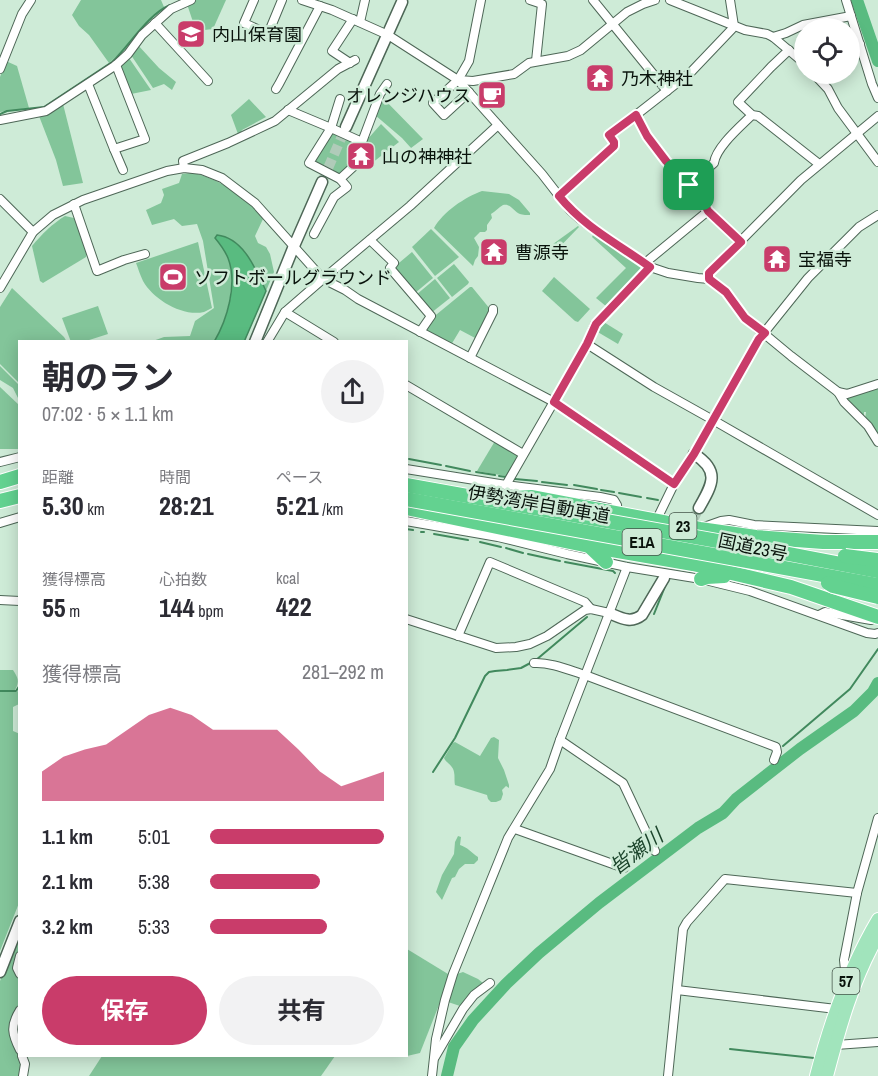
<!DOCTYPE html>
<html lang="ja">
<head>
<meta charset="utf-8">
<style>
	:root { --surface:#fff; --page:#f2f2f3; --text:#2b2b33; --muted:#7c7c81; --accent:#c93c6a }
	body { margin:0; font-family:"Archivo Narrow","Noto Sans JP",sans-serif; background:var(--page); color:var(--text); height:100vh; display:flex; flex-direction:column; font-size:22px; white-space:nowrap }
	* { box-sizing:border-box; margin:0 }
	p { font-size:20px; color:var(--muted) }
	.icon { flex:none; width:33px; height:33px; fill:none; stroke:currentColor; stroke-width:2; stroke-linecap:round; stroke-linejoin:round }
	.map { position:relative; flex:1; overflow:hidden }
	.panel { position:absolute; left:18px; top:340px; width:390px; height:717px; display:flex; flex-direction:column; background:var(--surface); border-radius:0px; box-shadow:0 3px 15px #0003 }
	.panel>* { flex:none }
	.buttons { position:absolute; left:794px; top:18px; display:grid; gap:12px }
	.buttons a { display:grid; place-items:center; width:66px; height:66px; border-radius:50%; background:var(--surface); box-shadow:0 3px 15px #0003; font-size:30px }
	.pin { position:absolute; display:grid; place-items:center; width:51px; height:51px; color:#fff; margin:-26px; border-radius:12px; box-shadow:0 3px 9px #0006 }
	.round { display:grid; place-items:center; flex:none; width:63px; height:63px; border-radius:32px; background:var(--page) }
	.head { display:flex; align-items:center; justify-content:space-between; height:102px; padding:0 24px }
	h1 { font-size:33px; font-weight:700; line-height:45px }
	.stats { display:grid; grid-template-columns:repeat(3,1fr); gap:9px; height:102px; padding:6px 24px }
	.stats div { display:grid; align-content:center }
	.stats b { font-size:26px; font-weight:700 }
	.stats small { font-size:16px; font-weight:400 }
	.stats p { font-size:16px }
	.chart { height:168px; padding:12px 24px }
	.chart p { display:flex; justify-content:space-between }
	.chart svg { width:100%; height:108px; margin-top:6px; fill:var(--accent); opacity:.7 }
	.cta { display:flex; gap:12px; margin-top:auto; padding:12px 24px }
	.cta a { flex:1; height:69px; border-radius:36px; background:var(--accent); color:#fff; font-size:24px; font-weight:700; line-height:69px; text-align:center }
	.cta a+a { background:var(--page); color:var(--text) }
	ul { padding:0 24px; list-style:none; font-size:20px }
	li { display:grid; grid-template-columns:96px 72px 1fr; align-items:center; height:45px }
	li i { height:15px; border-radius:8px; background:var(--accent) }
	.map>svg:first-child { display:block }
	.green { fill:#83c59a }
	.water { fill:#59bb80; stroke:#41895d; stroke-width:1.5 }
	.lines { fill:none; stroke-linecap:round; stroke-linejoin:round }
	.stream { stroke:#41895d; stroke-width:2 }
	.river { stroke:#59bb80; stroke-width:12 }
	.secondary-tunnel { stroke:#b0cbb9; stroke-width:10; stroke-dasharray:10 5; stroke-linecap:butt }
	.street-casing { stroke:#4e6757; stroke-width:10 }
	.secondary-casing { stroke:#4e6757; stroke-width:13 }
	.primary-casing { stroke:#fff; stroke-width:14 }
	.highway-casing { stroke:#fff; stroke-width:16 }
	.street { stroke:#fff; stroke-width:8 }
	.secondary { stroke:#fff; stroke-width:10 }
	.primary { stroke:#a1e4bc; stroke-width:12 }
	.highway { stroke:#63d290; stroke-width:14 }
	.highway-bridge-casing { stroke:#fff; stroke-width:16; stroke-linecap:butt }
	.highway-bridge { stroke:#63d290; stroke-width:14 }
	.route-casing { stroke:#fff; stroke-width:12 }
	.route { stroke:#c93c6a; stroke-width:8 }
	.labels { text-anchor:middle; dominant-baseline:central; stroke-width:5; stroke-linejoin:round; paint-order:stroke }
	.shield { fill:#ceebd7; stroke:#445449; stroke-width:1.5 }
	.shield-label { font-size:16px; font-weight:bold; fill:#09130c }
	.poi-label { font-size:18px; fill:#09130c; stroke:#ceebd7; text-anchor:start }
	.street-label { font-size:18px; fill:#09130c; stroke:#ceebd7 }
	.water-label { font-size:20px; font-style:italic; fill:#1b442b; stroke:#ceebd7 }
</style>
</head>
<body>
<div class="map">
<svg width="878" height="1076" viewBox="0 0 878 1076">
	<rect width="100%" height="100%" fill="#ceebd7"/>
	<g class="green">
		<path d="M81,0h80l3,7 -16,14 -27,31 -12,11 -20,-28 -10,-9 -7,-11z"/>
		<path d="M196,0h30l-13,29 -17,2 -9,-27z"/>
		<path d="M137,44l22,24 17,14 -4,8 -8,-6 -11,4 -22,-33z"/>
		<path d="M129,58l22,32 -20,4 -11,-28z"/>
		<path d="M6,61l11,5 12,42 -29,4v-35z"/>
		<path d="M381,96l42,43 -12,9 -9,-10 -27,-23z"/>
		<path d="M249,99l17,18 -24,13 -2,4h-2l-7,-19z"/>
		<path d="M63,104l20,79 -20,3 -7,-26 -17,-44z"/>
		<path d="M381,124l18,18 -27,21 -10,-11 5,-7 -1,-4z"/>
		<path d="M333,132l24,11 1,3 -7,20 -12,9 -25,-11 -1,-4z"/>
		<path d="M191,173c9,1 15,4 23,7 23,11 33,19 49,39l-8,17 3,7 8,4 4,7 4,18 -8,19c-10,-21 -22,-53 -49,-56 4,9 10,17 12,26 7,27 -2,58 -15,81h-64l14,-5 26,-1 5,-15 19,-13 -11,-67 -6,-17 -15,2 -8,-7 -22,6 -6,-15 15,-7 3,-8 -2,-6 17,-6 3,-9z"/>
		<path d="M482,191l27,3 10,6 11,13v2c-2,0 -8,0 -10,-1 -6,-2 -9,-11 -17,-9 -4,2 -8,7 -12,9l1,4 -5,7v5l-2,2h-5l-6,6 5,9 -1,9 -3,4 -2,6 -39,-38c9,-16 31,-31 48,-37z"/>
		<path d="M65,216l9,2 13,36 -1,3 -43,26 -3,-2 -8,-35c10,-12 20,-22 33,-30z"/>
		<path d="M578,226l1,1 -32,33 -5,-6v-2z"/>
		<path d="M431,229l28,28 -24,19 -23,-29z"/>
		<path d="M593,235l19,13 29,16v8l-34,35 -11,-9 30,-30 -34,-31z"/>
		<path d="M198,242l14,66c-3,1 -5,3 -8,4 -22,5 -51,-13 -61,-31 -3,-6 -5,-13 -7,-18z"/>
		<path d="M412,252l21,26 -18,15 -22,-25z"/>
		<path d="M454,264l15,18 -1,2 -16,13 -15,-19z"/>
		<path d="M554,277l36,32 -12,13 -3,-1 -33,-30z"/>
		<path d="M435,279l15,19 -19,15 -15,-18z"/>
		<path d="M470,287h2l18,22 1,3 -14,27 -17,-9 -9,15 -27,-15 7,-11z"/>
		<path d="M12,288l52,49 3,5h-47l-1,41 -19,-19v-57z"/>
		<path d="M98,306l10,28 -25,8h-12l-9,-24z"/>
		<path d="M602,321l21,13 -5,10 -22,-13 2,-7z"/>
		<path d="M0,366l19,19v15l-6,-12 -13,-8z"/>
		<path d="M0,387l19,18v44h-19z"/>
		<path d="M878,387v52l-13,-19 1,-8h-2v6l-18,-18v-3z"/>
		<path d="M495,441l24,14 -13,21 -29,-5z"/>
		<path d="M0,670h13c5,8 7,11 2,20h-15z"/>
		<path d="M19,687v17l-6,3v24l7,3 -1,169 -19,48v-259h17z"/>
		<path d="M494,737l5,3 -1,18 6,12 5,15v3l-3,-2 -4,4 1,4 -2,6 -5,2h-5l-3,-3 -1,-4 -32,-10c-1,-5 0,-9 -1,-13 -1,-7 -8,-9 -10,-14l9,-15 2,-1 25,14 11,-18z"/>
		<path d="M458,836l3,1 -1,8c7,2 12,8 18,12v3l-4,4h-9l-6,5 -4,8 -3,1 -10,22 -6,-8 6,-17 12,-21 1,-12z"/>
		<path d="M19,933v18l-6,15 6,12v29l-7,12 5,32 5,13 -2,12h-20v-95z"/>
		<path d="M407,949l41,25 2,3 -30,76 -13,3z"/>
		<path d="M463,972l15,7 5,4 -20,22 -3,1 -12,-4 6,-27z"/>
		<path d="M102,1056h233l-14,20h-232z"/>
	</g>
	<path class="water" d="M217,235c27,3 39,35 49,56l-22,51h-30c13,-22 24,-58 14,-84 -3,-7 -8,-14 -13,-20z"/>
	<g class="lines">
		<g class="stream">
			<path d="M0,114l7,-3 37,-4 68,-45c18,-17 35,-47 58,-57"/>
			<path d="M409,459l32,6"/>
			<path d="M446,466l24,5"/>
			<path d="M476,472l19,3"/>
			<path d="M499,476l7,1 6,-10"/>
			<path d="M515,479l22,2"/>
			<path d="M542,482l25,3"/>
			<path d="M574,485l23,4"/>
			<path d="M601,490l13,2"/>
			<path d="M619,493l22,4"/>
			<path d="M647,498l11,2"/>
			<path d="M406,529l7,1"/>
			<path d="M421,532h3"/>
			<path d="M434,534l34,6"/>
			<path d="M480,542l21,5"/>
			<path d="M506,548l17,5"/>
			<path d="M528,554l32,7"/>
			<path d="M565,562l48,9 2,2"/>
			<path d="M654,614l12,-30"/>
			<path d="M0,691h16l4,-6"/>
			<path d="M783,746l67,-57 28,-40"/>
			<path d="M433,772l22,-34 30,-62 4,-4 6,-1 12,-1 14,-2 15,-8 51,-43"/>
			<path d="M730,1049l84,9"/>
		</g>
		<g class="river">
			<path d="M857,0l21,61"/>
			<path d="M447,1076l7,-29 19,-27 33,-36 33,-31 60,-50 99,-75 25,-15 13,-14 64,-50 54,-38 19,-19 5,-9"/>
		</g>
		<g class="secondary-tunnel">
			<path d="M322,182l24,-55"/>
			<path d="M687,532l12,-24"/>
		</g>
		<g class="street-casing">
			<g id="street">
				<path d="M254,0l-10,23 24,11 14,-34"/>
				<path d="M302,0l30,10 56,25 70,45 84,94 28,36 10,9 30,22 40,26 18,6 30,5 11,1 17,13 19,26 46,38 47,36 6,10 24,24 10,16"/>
				<path d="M530,0l12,4 -6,57"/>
				<path d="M593,0l74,91"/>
				<path d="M670,0l75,30 22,4 6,3 31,26"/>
				<path d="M846,0l26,84 6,14"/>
				<path d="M360,22l5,-22"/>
				<path d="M155,23l53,58"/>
				<path d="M773,37l13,-4 17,-8 48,-9"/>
				<path d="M849,49l11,-5"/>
				<path d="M789,50l-18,17 -33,35 14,13 6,1 61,48"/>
				<path d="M350,63l-18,-12 21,-32"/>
				<path d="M0,69l22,-55 9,-14"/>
				<path d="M814,74l14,15 10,19 40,54"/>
				<path d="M458,80l15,1 41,-7 15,-11 39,-7 13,-6 46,-38 16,-8 12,-4"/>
				<path d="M88,84l26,65 31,-10 -29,-74"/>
				<path d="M276,89l3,-5 41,-78"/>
				<path d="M469,92l-25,23 -11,-12 25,-23 11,-19 12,-61"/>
				<path d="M340,99l-9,29 31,14 18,-48 7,-10"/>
				<path d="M288,110l43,18 -22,35 31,16"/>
				<path d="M636,115l11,21 19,25 23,24 19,26 32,31"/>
				<path d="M0,120l46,-9 70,-46 12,-11 14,-19 29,-26 20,-9"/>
				<path d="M114,149l9,21"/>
				<path d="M184,168l-1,-7 45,-18 47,-22 63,-52 17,-9"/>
				<path d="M689,185l25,-22c2,-16 27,-37 38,-48"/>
				<path d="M559,196l55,-50v-4l-5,-7 27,-20 55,-43 41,-43 2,-3 -4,-26"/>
				<path d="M0,199l33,33"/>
				<path d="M74,204l23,67 27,-11 21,-6"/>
				<path d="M314,234l20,-37 13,-10 -7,-8 13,-12 9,-25"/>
				<path d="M370,240l24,23 -4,5 41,48 -11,16"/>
				<path d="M645,263l63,-52"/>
				<path d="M709,279v-6l92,-93 77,-64"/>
				<path d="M0,288l33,-56 20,-17 30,-15 84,-29 17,-3 18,2 20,8 33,25 68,76 22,11 13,9 196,103 120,82"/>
				<path d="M285,312l49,30"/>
				<path d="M267,342l18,-30 38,-33 87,-73 88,-81"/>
				<path d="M587,344l67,43 59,33 165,95"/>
				<path d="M470,358l23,-46v-3"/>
				<path d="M406,385l117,69"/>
				<path d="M838,392l9,2 31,-10"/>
				<path d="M0,462l20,-5"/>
				<path d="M406,469l100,16 94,12 14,3 3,5 1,9"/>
				<path d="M506,485l81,-141 8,-20 55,-57"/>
				<path d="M406,521l92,16 69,17 60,13 74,12 49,12 117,42 8,1 3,-1"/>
				<path d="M656,521l18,-37 20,-30 65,-115 49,-61 51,-51 19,-12"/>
				<path d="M0,523l20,-6"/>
				<path d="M704,527l17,-6 8,-1 25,5 124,6"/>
				<path d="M0,600l20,1"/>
				<path d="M819,615l6,-3 46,8"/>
				<path d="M406,619l90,29 20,-1 14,-3 17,-8 38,-26 6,-1 18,4"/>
				<path d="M458,636l32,-74 95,40 6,7"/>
				<path d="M534,663c16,-1 35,7 51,12l191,72 1,5 -3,8"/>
				<path d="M560,740l63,43 32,68"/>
				<path d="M515,829l109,39"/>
				<path d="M20,956l-3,12 3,6"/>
				<path d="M846,980l-2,-20 13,-67 21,-75"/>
				<path d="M677,990l159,19"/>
				<path d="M20,1010c-10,16 -8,24 0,40"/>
				<path d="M836,1045l42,-3"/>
				<path d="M22,1056l3,8 -2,12"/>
				<path d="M435,1057l28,-48 11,-14 16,-12"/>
				<path d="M432,1076l4,-37 9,-39 8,-26 55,-136 42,-69 10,-29 67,-173"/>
				<path d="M668,1076l15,-147 4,-7 38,-43 132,14"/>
			</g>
		</g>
		<g class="secondary-casing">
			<g id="secondary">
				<path d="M346,127l56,-125"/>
				<path d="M255,342l39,-96 28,-64"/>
				<path d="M694,454c27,17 18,31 5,54"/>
				<path d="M609,613c12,5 22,11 33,2l22,-37"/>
				<path d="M0,972l20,-51"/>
			</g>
		</g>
		<g class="primary-casing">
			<g id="primary">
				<path d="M816,1076c14,-55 33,-108 62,-157"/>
				<path d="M827,1076c13,-49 26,-96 51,-140"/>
			</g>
		</g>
		<g class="highway-casing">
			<g id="highway">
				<path d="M0,482l20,-6"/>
				<path d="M501,499l30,-2 169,32 56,8 67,5h55"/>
				<path d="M0,501l20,-5"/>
				<path d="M406,508l183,38 104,18 98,23 87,30"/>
				<path d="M589,546l17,16"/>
				<path d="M701,579l6,-2 17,-1"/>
			</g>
		</g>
		<use href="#street" class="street"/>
		<use href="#secondary" class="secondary"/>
		<use href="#primary" class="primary"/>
		<use href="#highway" class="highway"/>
		<g class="highway-bridge-casing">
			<g id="highway-bridge">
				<path d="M406,485l356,64 116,22"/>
				<path d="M406,499l472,86"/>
				<path d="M845,556l33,4"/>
				<path d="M828,583l5,3 45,11"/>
			</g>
		</g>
		<use href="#highway-bridge" class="highway-bridge"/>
	</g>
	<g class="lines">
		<g class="route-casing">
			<path id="route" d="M636,115l11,21 19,25 23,24 17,22 2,4 33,31 -32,31v6l17,13 19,26 20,15 -6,6 -65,115 -20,30 -120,-82 33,-58 9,-20 54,-57c-32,-23 -66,-40 -91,-71l55,-50v-4l-5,-7z"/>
		</g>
		<use href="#route" class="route"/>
	</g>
	<defs>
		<g id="school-square" transform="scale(1.5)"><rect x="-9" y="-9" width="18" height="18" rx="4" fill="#c93c6a" stroke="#ceebd7"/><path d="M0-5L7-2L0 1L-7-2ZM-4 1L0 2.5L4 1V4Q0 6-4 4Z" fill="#fff"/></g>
		<g id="temple-square" transform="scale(1.5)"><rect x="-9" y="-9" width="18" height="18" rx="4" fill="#c93c6a" stroke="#ceebd7"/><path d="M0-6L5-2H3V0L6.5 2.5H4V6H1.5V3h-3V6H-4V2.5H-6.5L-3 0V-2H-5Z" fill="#fff"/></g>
		<g id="cafe-square" transform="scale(1.5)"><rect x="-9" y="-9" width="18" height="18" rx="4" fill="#c93c6a" stroke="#ceebd7"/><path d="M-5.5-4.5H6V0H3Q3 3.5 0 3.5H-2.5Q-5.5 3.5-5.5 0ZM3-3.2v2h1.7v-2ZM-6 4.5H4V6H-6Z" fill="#fff"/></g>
		<g id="stadium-square" transform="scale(1.5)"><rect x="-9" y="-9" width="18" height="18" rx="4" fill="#c93c6a" stroke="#ceebd7"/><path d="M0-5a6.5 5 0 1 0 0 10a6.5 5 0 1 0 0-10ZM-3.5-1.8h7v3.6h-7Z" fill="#fff"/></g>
	</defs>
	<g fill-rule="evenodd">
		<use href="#school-square" x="191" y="34"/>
		<use href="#temple-square" x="600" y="78"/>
		<use href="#cafe-square" x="492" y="95"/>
		<use href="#temple-square" x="361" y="156"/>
		<use href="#temple-square" x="494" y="252"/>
		<use href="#temple-square" x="777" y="259"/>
		<use href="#stadium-square" x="173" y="277"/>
	</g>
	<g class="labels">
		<g class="shield">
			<rect x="669.5" y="513" width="27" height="26" rx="4.5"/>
			<rect x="622.5" y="529" width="39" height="26" rx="4.5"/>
			<rect x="832.5" y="968" width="27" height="26" rx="4.5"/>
		</g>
		<g class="shield-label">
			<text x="683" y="526">23</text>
			<text x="642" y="542">E1A</text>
			<text x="846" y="981">57</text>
		</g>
		<g class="poi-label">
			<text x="212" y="34">内山保育園</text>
			<text x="621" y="78">乃木神社</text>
			<text x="471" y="95" text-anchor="end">オレンジハウス</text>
			<text x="382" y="156">山の神神社</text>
			<text x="515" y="252">曹源寺</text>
			<text x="798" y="259">宝福寺</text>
			<text x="194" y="277">ソフトボールグラウンド</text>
		</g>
		<g class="street-label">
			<text transform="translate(539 504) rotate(10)">伊勢湾岸自動車道</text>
			<text transform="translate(753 547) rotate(12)">国道23号</text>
		</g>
		<g class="water-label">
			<text transform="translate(636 851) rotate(-37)">皆瀬川</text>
		</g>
	</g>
</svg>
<div class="buttons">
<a><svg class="icon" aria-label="locate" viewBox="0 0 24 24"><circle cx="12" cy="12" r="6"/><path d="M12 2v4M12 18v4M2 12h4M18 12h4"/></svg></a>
</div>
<div class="pin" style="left:689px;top:185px;background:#1e9e55"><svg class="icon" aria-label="arrive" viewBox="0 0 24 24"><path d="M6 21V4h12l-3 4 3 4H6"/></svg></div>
<section class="panel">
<div class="head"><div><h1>朝のラン</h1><p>07:02 · 5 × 1.1 km</p></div><a class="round"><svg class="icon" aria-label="share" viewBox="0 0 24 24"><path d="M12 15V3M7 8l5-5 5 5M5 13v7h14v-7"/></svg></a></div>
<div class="stats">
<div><p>距離</p><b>5.30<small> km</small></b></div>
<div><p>時間</p><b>28:21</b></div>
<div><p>ペース</p><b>5:21<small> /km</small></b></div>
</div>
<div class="stats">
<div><p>獲得標高</p><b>55<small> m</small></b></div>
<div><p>心拍数</p><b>144<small> bpm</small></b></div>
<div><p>kcal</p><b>422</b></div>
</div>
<div class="chart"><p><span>獲得標高</span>281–292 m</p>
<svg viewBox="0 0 160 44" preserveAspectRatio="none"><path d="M0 44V32L10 26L20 23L30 21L40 15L50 9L60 6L70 9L80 15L90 15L100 15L110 15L120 23L130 32L140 38L150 35L160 32V44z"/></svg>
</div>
<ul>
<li><b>1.1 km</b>5:01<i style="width:100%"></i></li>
<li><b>2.1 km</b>5:38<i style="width:63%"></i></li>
<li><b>3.2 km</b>5:33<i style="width:67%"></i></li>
</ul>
<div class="cta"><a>保存</a><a>共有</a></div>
</section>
</div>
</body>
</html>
